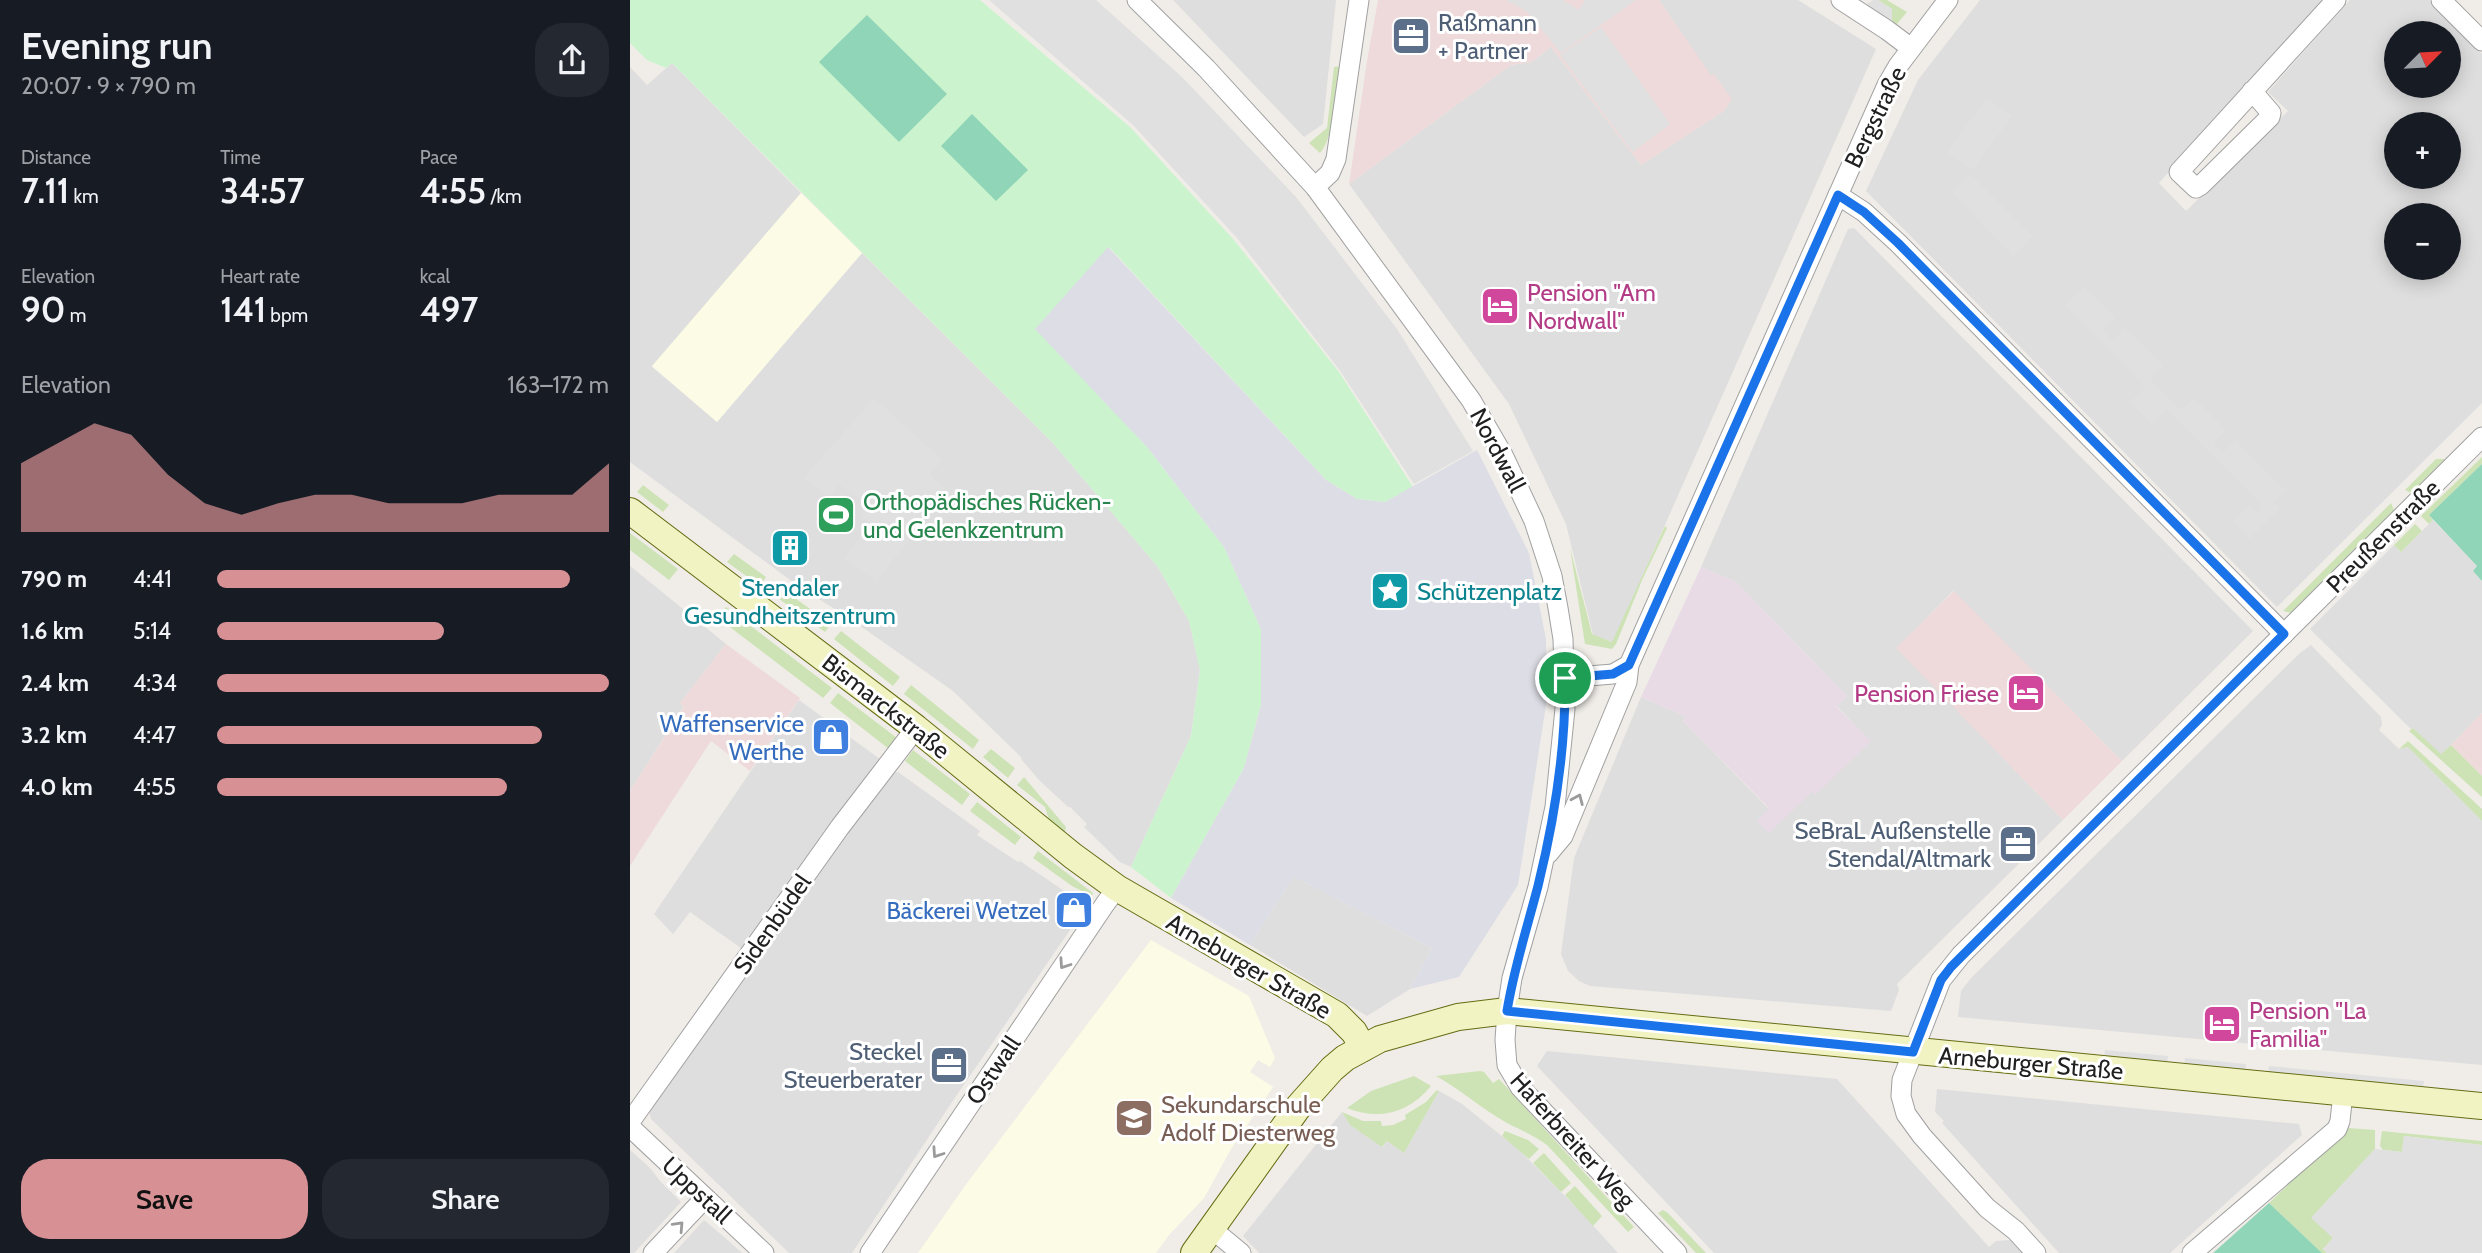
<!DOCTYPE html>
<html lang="en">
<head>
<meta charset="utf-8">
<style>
	:root { --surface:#171b24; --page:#242831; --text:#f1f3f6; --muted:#9ea1a6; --accent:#d79094 }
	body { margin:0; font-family:Cabin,sans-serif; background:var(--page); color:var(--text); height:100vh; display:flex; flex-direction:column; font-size:26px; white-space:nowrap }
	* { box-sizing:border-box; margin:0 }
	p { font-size:23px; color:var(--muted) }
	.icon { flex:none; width:38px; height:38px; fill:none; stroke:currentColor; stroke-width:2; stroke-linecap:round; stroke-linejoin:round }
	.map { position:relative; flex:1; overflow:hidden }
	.side { display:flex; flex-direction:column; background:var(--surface); width:630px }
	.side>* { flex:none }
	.needle { width:46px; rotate:66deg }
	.buttons { position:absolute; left:1754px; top:21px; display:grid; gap:14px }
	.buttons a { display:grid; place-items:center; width:77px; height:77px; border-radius:50%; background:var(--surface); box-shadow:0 4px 18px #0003; font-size:35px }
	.pin { position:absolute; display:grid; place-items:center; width:60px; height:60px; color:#fff; margin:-30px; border:4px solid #fff; border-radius:50%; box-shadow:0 2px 7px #0007 }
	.round { display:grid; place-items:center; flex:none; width:74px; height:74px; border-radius:28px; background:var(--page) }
	.headline { display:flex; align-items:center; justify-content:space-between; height:119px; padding:0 21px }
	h1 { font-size:38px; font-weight:600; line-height:52px }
	.stats { display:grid; grid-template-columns:repeat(3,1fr); gap:10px; height:119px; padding:7px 21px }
	.stats div { display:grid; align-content:center }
	.stats b { font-size:35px; font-weight:600 }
	.stats small { font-size:19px; font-weight:400 }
	.stats p { font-size:19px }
	.chart { height:196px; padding:14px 21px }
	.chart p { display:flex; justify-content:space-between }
	.chart svg { width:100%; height:126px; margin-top:7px; fill:var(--accent); opacity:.7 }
	.primary-button { display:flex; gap:14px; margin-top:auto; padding:14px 21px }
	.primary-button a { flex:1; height:80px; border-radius:28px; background:var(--accent); color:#111; font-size:28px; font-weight:600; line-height:80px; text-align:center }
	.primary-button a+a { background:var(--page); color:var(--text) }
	ul { padding:0 21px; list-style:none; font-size:23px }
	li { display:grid; grid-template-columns:112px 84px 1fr; align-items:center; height:52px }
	li i { height:18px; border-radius:9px; background:var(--accent) }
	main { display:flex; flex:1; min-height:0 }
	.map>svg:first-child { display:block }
	.residential { fill:#dedede; fill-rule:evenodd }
	.commercial { fill:#eedada }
	.industrial { fill:#e8dbe6 }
	.education { fill:#fcfbe5 }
	.grass { fill:#cde3b5 }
	.park { fill:#cbf4ce }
	.pitch { fill:#90d5b8 }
	.parking { fill:#e0e0e0 }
	.plaza { fill:#dddde5 }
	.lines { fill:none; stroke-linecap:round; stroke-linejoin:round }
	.minor-casing { stroke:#a1a1a1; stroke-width:21 }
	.secondary-casing { stroke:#656c13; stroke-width:28 }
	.minor { stroke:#fff; stroke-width:19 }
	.secondary { stroke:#f1f3c3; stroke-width:26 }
	.oneway { stroke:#9b9b9b }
	.route-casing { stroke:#fff; stroke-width:14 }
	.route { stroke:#1a73e8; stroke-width:9 }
	.labels { text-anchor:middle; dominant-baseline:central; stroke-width:6; stroke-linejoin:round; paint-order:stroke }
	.service-label { font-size:24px; fill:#4e5e75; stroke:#fff; text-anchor:end }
	.street-label { font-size:24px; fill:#202020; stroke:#fff }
	.hotel-label { font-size:24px; fill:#b23c85; stroke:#fff; text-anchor:start }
	.leisure-label { font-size:24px; fill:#27864d; stroke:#fff; text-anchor:start }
	.culture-label { font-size:24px; fill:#0d838f; stroke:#fff }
	.shop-label { font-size:24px; fill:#366cbe; stroke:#fff; text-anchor:end }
	.education-label { font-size:24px; fill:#785e54; stroke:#fff; text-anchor:start }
</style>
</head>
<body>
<main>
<section class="side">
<div class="headline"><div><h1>Evening run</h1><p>20:07 · 9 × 790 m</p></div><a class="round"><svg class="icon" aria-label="share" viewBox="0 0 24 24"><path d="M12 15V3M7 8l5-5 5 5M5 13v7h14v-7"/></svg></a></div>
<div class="stats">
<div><p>Distance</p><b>7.11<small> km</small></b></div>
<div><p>Time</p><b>34:57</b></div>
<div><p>Pace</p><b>4:55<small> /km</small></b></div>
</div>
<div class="stats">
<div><p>Elevation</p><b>90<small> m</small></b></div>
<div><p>Heart rate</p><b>141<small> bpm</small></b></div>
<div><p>kcal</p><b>497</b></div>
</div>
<div class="chart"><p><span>Elevation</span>163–172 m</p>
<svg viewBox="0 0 160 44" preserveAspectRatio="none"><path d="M0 44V20L10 13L20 6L30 10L40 24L50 34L60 38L70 34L80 31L90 31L100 34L110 34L120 34L130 31L140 31L150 31L160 20V44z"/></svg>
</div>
<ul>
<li><b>790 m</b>4:41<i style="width:90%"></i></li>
<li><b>1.6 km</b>5:14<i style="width:58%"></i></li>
<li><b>2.4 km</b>4:34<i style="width:100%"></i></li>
<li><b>3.2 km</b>4:47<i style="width:83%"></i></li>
<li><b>4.0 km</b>4:55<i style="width:74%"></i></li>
</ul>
<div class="primary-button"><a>Save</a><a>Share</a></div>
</section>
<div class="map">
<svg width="1852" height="1253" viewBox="0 0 1852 1253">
	<rect width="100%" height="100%" fill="#f0ede8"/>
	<g class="residential">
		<path d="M543,0h163l-13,124 -19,13z"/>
		<path d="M1029,0h139l78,49 -263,593 -20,-7 -27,-111 -57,-120 -160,-220 162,-119 21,-3 19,-15 90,118 83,-54 -10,-37 -3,2z"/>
		<path d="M1350,0h342l-163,183 27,28 102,-100 -20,-19 82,-92h79l53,54v349l-205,204 -411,-416 52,-111zM1766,33h52v53h-52zM1766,124h52v53h-52zM1766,215h52v53h-52z"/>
		<path d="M42,63l129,130 -149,174 65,55 145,-169 191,190 105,124 31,54 11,48 -9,67 -60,131 -11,-5 -36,-35 3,-3 -17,-17h-2l-29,-27 -18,-21 1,-1 -69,-67 -104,-73 -48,-30 -171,-126v-395l17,18z"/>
		<path d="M1224,228l399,403 -131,130 -169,-170 -56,57 166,172 -166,164 2,6 -8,21 -301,-25 -11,-5 -11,-10 -7,-17 13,-96 67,-161 44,19 -2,5 86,88 43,-18 3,3 55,-53 -33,-35 10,-10 -111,-114 -35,-15 147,-338z"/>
		<path d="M1803,520l44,46 -4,5 9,10v132l-41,42 -28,-27 -2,1 -101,-100 84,-84 7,7z"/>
		<path d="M0,566l96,78 -46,59 4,3 -54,85z"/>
		<path d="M1681,645l70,72 1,8 -3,5 20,19 9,-2 74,74v244l-524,-48 3,-26 10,-13 329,-325z"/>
		<path d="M169,700l81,59 -44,62 -3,-2 -92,129 -51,-36 -17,22 -19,-20z"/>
		<path d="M268,772l82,59 -3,4 41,27 2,-1 62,42 1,8 -131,191 -100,151h-63l-138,-134 -2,-8 242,-338z"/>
		<path d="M664,877l138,71 -22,41 -43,27 -117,-71z"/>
		<path d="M917,1051l290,28 152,168 7,-6 15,-1 12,13h-309l-177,-187z"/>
		<path d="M1307,1089l362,35 3,11 -132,118h-111l-117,-130 2,-2 -9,-9z"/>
		<path d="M809,1091l23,13 56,45 60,60 40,44h-359l-16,-17 99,-124 8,13 33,22 4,-6 17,12z"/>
		<path d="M0,1150l20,18 10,13 21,21 -47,51h-4z"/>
		<path d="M74,1220l20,17 18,16h-68z"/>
	</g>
	<g class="commercial">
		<path d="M748,0h281l52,75 3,-1 18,25 -8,12 -83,54 -90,-118 -19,15 -21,3 -162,119 18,-123z"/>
		<path d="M1324,591l168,170 -59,59 -167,-172z"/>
		<path d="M96,644l74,54 -50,73 -39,-30 -81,125v-75l54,-84 -4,-4z"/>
		<path d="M1852,713v63l-31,-31z"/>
	</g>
	<path class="industrial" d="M1071,567l35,15 111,114 -10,11 34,34 -47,46 -9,8 -3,-3 -43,41 -12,-12 12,-13 -86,-87 2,-5 -44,-19z"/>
	<g class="education">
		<path d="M171,193l61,60 -145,169 -65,-56z"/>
		<path d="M521,940l98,56 26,62 -5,9 -12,-7 -8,12 23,15 -42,62 -27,49 -35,37 -13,18h-238l49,-70z"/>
	</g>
	<g class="grass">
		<path d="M1248,0h9l20,12 -10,12 -5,-2v-13z"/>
		<path d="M711,66c-4,24 -6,70 -21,87l-11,-10 18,-15 7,-61z"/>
		<path d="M1852,457v7l-53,51 4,5 -4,4 -8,-8z"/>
		<path d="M1806,459h9l-34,34 -6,-3z"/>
		<path d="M13,485l26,20 -6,7 -26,-20z"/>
		<path d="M1761,503l3,7 -103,103 -8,-2z"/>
		<path d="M1785,524l7,7 -21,21 -7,-7z"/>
		<path d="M1035,526l2,2 -24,50 -27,66 -4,5 -27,-5 -15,-96 22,86 20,8z"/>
		<path d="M0,533l48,36 -9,11 -39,-30z"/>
		<path d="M104,554l32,23 -6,9 -33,-24z"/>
		<path d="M144,583l57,41 -6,8 -57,-41z"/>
		<path d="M96,607l106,81 -9,10 -105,-80z"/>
		<path d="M211,631l59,46 -7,9 -59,-47z"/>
		<path d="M281,685l68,55 -6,9 -69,-55z"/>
		<path d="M208,693l59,45 -8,11 -59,-46z"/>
		<path d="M1783,728l28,26 10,-9 31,31v21l-73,-66z"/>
		<path d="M1778,741l74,68v12l-74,-74 -9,2z"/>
		<path d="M361,749l24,19 -7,10 -25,-21z"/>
		<path d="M283,750l57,44 -8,11 -57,-44z"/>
		<path d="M394,777l42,50 -1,5 -16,-12 -4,-13 -28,-22z"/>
		<path d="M347,802l44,35 -6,8 -45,-34z"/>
		<path d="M408,851l55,42 -1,3 -20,-10 -39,-28z"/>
		<path d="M850,1071l4,1 9,11 6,-4 135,148 -6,5 -81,-87c-15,-12 -34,-17 -50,-28 -21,-13 -39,-29 -61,-41z"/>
		<path d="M784,1076l17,10c-22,27 -52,35 -84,22l24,-17z"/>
		<path d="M807,1090l2,1 -35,62 -17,-12 -5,6 -32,-22 -8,-13 21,9h18l1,5 11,-1 13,-6 -1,-4 21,-13z"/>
		<path d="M1718,1128l27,2v19l-63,68 21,21 -10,11 4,4h-5l-53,-50z"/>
		<path d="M875,1131l23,9 11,9 -10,10 -27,-23z"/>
		<path d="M1752,1131l100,10v4l-78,-9 -2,16 -19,-2 -3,-4z"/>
		<path d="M914,1153l27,30 -10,9 -28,-29z"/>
		<path d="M945,1186l27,30 -9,10 -28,-31z"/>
		<path d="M1033,1210l5,3 38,40h-10l-38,-40z"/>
	</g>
	<path class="park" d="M0,0h350l150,127 104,113 105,132 74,115 -28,15 -28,-3 -31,-19 -217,-233 38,200 77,100 37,82v76l-17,63 -73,130 -40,-31 60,-131 9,-66 -11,-49 -31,-54 -105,-124 -381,-380 -6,5 -19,-8 -17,-17z"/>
	<g class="pitch">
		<path d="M237,15l80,79 -48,48 -80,-80z"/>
		<path d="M342,114l56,56 -32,31 -55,-55z"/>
		<path d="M1852,464v117l-9,-10 4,-5 -48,-51z"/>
		<path d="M1639,1203l53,50h-109z"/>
	</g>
	<g class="parking">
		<path d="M359,0h107l87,78 113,119 101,132 76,122 -59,33 -73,-112 -104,-134 -104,-113z"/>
		<path d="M876,0h57l16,10 6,-10h51l-75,53 -35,-42z"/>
		<path d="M1243,0h5l14,9v13l-27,-17z"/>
		<path d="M971,27l69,97 -37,28 -73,-97z"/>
		<path d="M1356,98l26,18 -39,54 -26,-18z"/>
		<path d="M1341,174l62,63 -20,19 -61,-63z"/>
		<path d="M1454,287l31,31 -12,12 9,10 13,-12 38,38 -12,13 30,31 13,-12 32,32 -12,13 9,9 12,-12 51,51 -12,11 6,6 -30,31 -18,-17 17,-18 10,9 1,-9 -93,-95 -16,15 -21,-22 15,-15 -80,-81z"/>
		<path d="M244,398l69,62 -13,15 19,17 -73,89 -32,-21 25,-37 -9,-7 8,-12 -29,-19 -9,12 -27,-19z"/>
		<path d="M1475,1050l63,6 -1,7 -63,-6z"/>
		<path d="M1555,1058l61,6 -1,7 -61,-6z"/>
		<path d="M1639,1066l155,15 -1,7 -155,-15z"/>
		<path d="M1774,1136l78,9v108h-155l-4,-4 10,-11 -22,-20 64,-69 27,3z"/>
	</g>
	<path class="plaza" d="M478,247l218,233 31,19 28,3 92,-52 52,103 17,86v66l-28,180 -59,92 -49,12 22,-41 -138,-71 -44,68 -79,-47 73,-130 17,-63v-76l-37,-82 -77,-100 -112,-118z"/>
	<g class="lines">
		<g class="minor-casing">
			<g id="minor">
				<path d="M507,0l69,68 109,119 156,213 32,55 31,66 18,55 6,32 5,31 2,70 -10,98 -17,80 -26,91 -5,33 -2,29 2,25 13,22 157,166"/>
				<path d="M1211,0l46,30 24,18"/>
				<path d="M1811,0l41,41"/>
				<path d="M1622,91l19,22 -1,4 -69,68 -5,3 -17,-16 157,-172"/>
				<path d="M685,187l15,-14 6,-14 23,-159"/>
				<path d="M1208,195l26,17 34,31 386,391"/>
				<path d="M935,678l48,-4 16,-9"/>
				<path d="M918,854l15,-18 64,-154 2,-17 258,-580 11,-19 50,-66"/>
				<path d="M0,1122l210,-295 76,-99"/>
				<path d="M0,1127l134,126"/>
				<path d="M582,1229l29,24"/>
				<path d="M23,1253l52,-55"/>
				<path d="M240,1253l235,-349 12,-16"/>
				<path d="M1406,1253l-20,-22 -29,-23 -65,-72 -16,-22 -5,-18 1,-16 39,-100 20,-25 521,-518"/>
				<path d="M1562,1253l145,-124 3,-8 3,-28"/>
			</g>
		</g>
		<g class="secondary-casing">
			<g id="secondary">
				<path d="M0,511l286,217 157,128 44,32 220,127 17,17 9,16"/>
				<path d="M564,1253l105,-147 33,-37 13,-11 35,-19 78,-22 49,-6 975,95"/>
			</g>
		</g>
		<use href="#minor" class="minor"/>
		<use href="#secondary" class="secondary"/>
	</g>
	<defs><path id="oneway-chevron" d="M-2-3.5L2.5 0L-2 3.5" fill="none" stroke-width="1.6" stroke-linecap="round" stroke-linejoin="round" transform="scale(1.75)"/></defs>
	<g class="oneway">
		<use href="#oneway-chevron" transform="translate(948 799) rotate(-67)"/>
		<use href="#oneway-chevron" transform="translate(434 964) rotate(124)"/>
		<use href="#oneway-chevron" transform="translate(307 1153) rotate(124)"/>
		<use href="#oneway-chevron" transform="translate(49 1226) rotate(-47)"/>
	</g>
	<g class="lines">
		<g class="route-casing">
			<path id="route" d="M1208,195l26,17 34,31 386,391 -333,333 -10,13 -28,72 -406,-41c7,-43 20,-83 31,-125 17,-69 28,-138 27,-208l48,-4 16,-9z"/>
		</g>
		<use href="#route" class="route"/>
	</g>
	<defs>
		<g id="office-square" transform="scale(2.0125)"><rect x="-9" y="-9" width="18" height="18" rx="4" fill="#5c6f8a" stroke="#fff"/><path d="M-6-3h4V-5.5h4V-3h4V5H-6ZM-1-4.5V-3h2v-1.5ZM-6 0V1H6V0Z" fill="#fff"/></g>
		<g id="hotel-square" transform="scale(2.0125)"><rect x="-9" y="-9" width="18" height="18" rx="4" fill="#d1479c" stroke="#fff"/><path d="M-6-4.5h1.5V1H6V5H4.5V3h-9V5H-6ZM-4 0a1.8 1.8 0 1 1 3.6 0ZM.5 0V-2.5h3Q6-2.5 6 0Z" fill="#fff"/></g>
		<g id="stadium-square" transform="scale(2.0125)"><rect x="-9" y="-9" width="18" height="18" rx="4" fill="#2e9e5b" stroke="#fff"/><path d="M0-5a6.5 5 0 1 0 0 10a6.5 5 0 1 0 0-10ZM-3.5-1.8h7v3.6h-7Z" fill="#fff"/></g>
		<g id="building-square" transform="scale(2.0125)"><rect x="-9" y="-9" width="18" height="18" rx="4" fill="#0f9aa8" stroke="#fff"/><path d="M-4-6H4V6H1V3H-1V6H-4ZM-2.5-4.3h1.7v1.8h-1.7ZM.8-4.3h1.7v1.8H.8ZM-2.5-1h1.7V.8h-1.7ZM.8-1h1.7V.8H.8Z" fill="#fff"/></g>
		<g id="sight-square" transform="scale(2.0125)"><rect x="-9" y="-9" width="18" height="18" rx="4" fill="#0f9aa8" stroke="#fff"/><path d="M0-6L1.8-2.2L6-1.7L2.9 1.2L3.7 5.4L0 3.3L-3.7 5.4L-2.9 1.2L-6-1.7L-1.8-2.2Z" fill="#fff"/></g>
		<g id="shop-square" transform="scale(2.0125)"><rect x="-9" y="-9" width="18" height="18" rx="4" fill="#3f7fe0" stroke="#fff"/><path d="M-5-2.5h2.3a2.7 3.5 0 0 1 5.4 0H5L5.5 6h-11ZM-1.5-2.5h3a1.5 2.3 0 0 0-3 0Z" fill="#fff"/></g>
		<g id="school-square" transform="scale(2.0125)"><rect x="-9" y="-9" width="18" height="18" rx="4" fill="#8d6e63" stroke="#fff"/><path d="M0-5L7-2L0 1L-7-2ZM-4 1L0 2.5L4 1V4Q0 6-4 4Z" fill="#fff"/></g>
	</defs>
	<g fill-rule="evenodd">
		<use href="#office-square" x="781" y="36"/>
		<use href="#hotel-square" x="870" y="306"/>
		<use href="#stadium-square" x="206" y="515"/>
		<use href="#building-square" x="160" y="548"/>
		<use href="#sight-square" x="760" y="591"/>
		<use href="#hotel-square" x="1396" y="693"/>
		<use href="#shop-square" x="201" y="737"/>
		<use href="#office-square" x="1388" y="844"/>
		<use href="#shop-square" x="444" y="910"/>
		<use href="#hotel-square" x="1592" y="1024"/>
		<use href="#office-square" x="319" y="1065"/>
		<use href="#school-square" x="504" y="1118"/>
	</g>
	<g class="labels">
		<g class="service-label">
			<text x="808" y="22" text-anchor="start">Raßmann<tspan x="808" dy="28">+ Partner</tspan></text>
			<text x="1361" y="830">SeBraL Außenstelle<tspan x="1361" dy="28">Stendal/Altmark</tspan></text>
			<text x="292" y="1051">Steckel<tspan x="292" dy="28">Steuerberater</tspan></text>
		</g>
		<g class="street-label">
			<text transform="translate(1245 117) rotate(-64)">Bergstraße</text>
			<text transform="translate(868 450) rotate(62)">Nordwall</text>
			<text transform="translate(1753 536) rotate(-45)">Preußenstraße</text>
			<text transform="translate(256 706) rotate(38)">Bismarckstraße</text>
			<text transform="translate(142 924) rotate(-55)">Sidenbüdel</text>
			<text transform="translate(619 966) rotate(30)">Arneburger Straße</text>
			<text transform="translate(1401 1063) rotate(5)">Arneburger Straße</text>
			<text transform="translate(363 1070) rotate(-56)">Ostwall</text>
			<text transform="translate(943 1140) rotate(48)">Haferbreiter Weg</text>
			<text transform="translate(67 1190) rotate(43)">Uppstall</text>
		</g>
		<g class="hotel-label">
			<text x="897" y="292">Pension "Am<tspan x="897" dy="28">Nordwall"</tspan></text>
			<text x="1369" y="693" text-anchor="end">Pension Friese</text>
			<text x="1619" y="1010">Pension "La<tspan x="1619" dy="28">Familia"</tspan></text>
		</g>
		<g class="leisure-label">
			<text x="233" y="501">Orthopädisches Rücken-<tspan x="233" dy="28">und Gelenkzentrum</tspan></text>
		</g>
		<g class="culture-label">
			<text x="160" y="587">Stendaler<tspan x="160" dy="28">Gesundheitszentrum</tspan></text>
			<text x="787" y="591" text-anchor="start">Schützenplatz</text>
		</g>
		<g class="shop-label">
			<text x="174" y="723">Waffenservice<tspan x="174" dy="28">Werthe</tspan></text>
			<text x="417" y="910">Bäckerei Wetzel</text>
		</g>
		<g class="education-label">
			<text x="531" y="1104">Sekundarschule<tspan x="531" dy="28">Adolf Diesterweg</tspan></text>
		</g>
	</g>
</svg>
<div class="buttons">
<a><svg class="needle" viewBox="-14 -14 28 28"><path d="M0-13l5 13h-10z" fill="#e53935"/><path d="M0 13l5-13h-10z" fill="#9ea1a6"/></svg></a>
<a>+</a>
<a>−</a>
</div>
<div class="pin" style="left:935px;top:678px;background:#1e9e55"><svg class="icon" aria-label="arrive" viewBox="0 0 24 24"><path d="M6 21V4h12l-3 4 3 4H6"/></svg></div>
</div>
</main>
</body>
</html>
